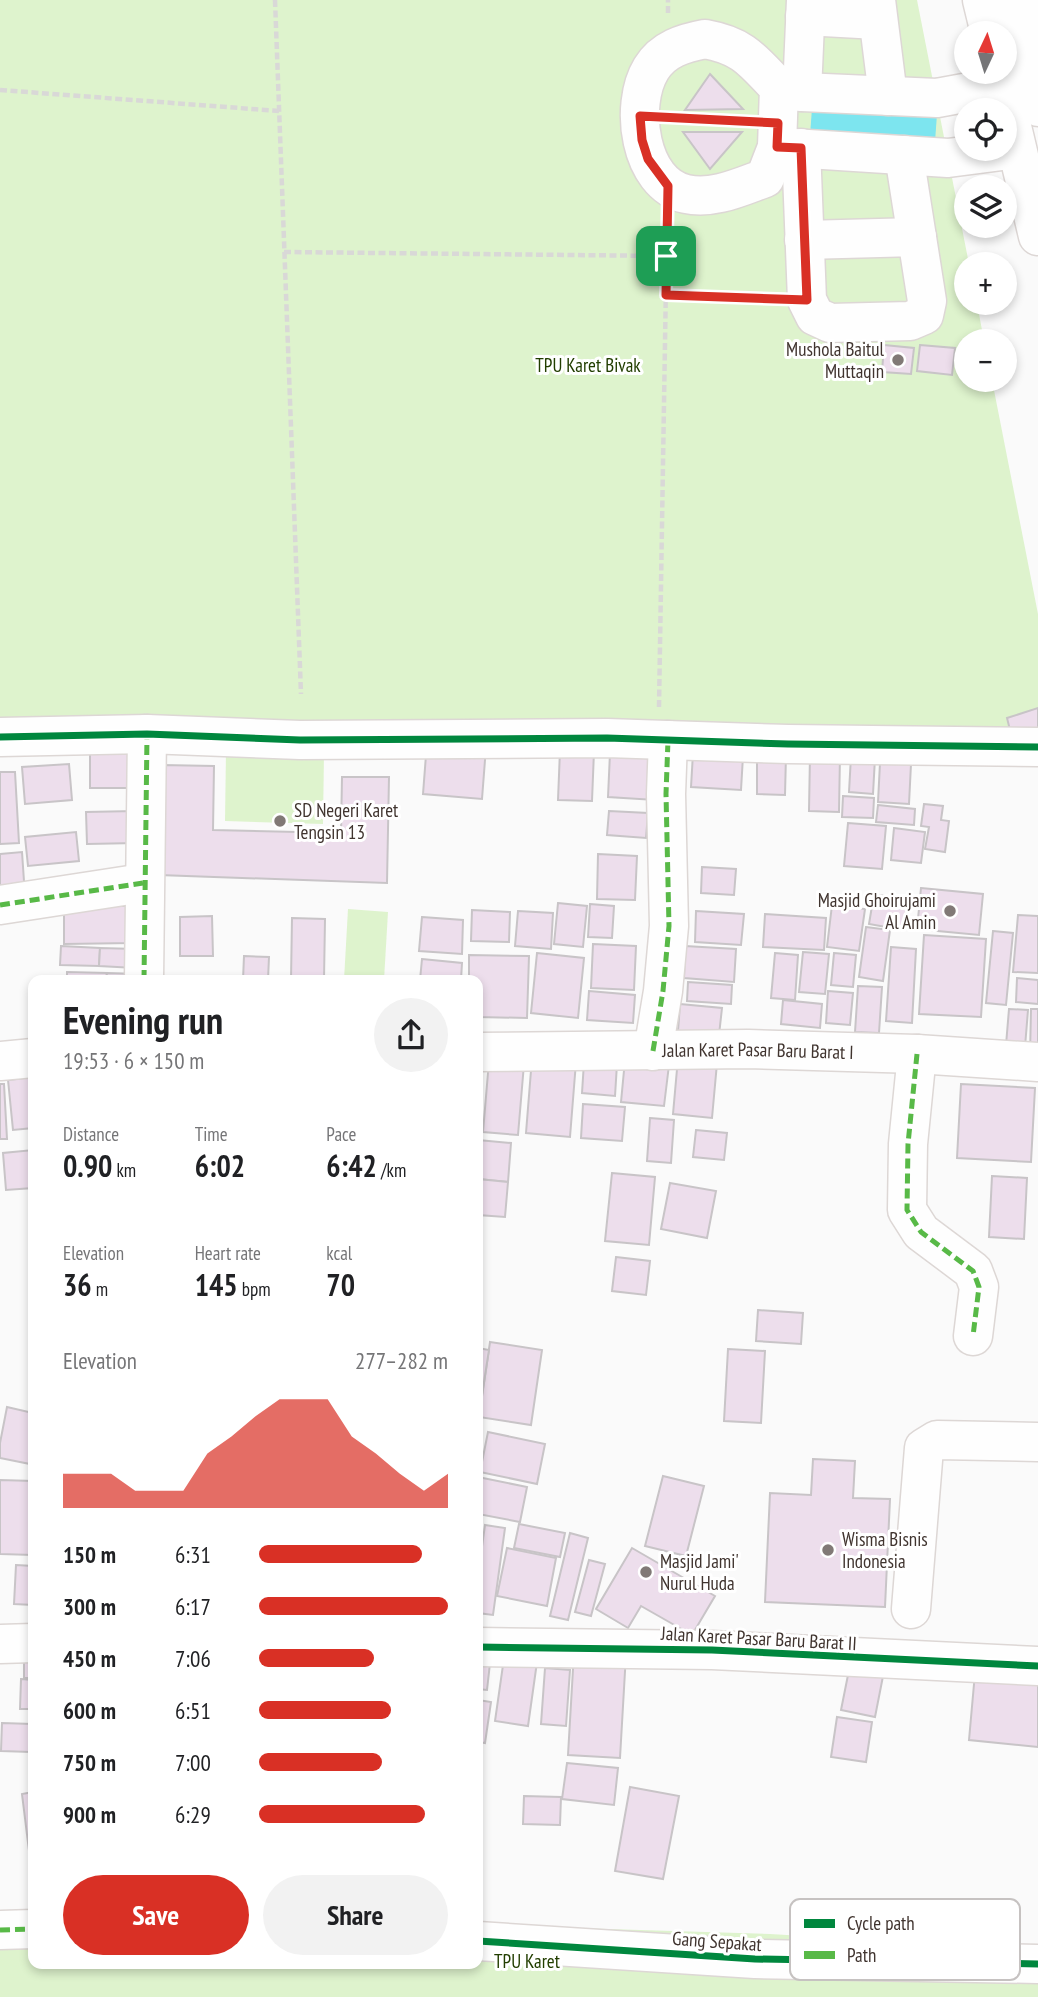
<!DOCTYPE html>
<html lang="en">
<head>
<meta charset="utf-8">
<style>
	:root { --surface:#fff; --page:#f2f2f2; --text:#202124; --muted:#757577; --accent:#d93025 }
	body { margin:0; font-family:"PT Sans Narrow",sans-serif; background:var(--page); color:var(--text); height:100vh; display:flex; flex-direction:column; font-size:26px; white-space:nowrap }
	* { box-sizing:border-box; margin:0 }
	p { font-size:23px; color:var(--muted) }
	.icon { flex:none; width:38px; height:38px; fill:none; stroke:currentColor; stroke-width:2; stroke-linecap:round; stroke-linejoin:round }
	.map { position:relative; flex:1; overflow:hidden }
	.side { position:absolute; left:28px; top:975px; width:455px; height:994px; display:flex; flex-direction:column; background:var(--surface); border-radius:14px; box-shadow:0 4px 10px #0003 }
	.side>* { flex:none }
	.needle { width:46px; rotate:4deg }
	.fabs { position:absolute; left:954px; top:21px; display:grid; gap:14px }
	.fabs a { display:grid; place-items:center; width:63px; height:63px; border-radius:50%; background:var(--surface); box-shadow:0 4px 10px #0003; font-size:35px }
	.pin { position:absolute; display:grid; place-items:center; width:60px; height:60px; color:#fff; margin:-30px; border-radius:14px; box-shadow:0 4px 10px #0006 }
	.round { display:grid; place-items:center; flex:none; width:74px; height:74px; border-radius:37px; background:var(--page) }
	.headline { display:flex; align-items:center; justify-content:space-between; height:119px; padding:0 35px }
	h1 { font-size:38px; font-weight:700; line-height:52px }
	.figures { display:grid; grid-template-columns:repeat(3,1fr); gap:10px; height:119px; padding:7px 35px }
	.figures div { display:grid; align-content:center }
	.figures b { font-size:30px; font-weight:700 }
	.figures small { font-size:19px; font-weight:400 }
	.figures p { font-size:19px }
	.chart { height:196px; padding:14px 35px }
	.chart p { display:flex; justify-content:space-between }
	.chart svg { width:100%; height:126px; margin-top:7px; fill:var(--accent); opacity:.7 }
	.cta { display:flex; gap:14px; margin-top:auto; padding:14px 35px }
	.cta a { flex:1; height:80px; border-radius:42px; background:var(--accent); color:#fff; font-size:28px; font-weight:700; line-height:80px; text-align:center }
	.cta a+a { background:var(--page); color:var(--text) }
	ul { padding:0 35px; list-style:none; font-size:23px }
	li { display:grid; grid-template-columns:112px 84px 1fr; align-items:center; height:52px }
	li i { height:18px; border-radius:9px; background:var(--accent) }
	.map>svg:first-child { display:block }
	.green { fill:#def3cd }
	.water { fill:#7de5ef }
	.building { fill:#eddeec; stroke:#c8c4c7; stroke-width:2 }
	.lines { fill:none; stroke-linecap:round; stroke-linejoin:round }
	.minor-casing { stroke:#ddd7d5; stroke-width:41 }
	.major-casing { stroke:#ddd7d5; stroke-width:41 }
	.path { stroke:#d9d8d7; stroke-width:4.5; stroke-dasharray:7 3.5; stroke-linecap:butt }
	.minor { stroke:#fefefe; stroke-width:38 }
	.major { stroke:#fefefe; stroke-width:38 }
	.quiet { stroke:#58b947; stroke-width:5; stroke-dasharray:10 5; stroke-linecap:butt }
	.cycleway-casing { stroke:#fff; stroke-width:11 }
	.cycleway { stroke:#00873e; stroke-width:7 }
	.route-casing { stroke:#fff; stroke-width:14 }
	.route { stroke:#d93025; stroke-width:9 }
	.poi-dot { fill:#817976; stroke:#fff; stroke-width:2.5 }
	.labels { text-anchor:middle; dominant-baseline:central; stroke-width:6; stroke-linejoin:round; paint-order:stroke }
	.poi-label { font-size:19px; fill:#40342f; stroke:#fff; text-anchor:start }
	.park-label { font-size:19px; fill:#223e00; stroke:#fff }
	.street-label { font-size:19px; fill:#40342f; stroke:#fff }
	.key { fill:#fff; stroke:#c6c2c1; stroke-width:2 }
	.key-label { font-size:19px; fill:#40342f }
</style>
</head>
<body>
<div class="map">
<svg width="1038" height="1997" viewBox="0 0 1038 1997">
	<rect width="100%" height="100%" fill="#fafafa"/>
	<g class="green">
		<path d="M0,0h917l52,264h-3v39h11l7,38h-18v39h26l46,234v125l-1038,-21z"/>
		<path d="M226,751l98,2 -1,71 -98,-3z"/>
		<path d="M348,909l40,3 -4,68h-40z"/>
		<path d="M0,1910l33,1v53h445v-39l292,9 268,16v47h-1038z"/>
	</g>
	<path class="water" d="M812,108l125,6 -2,28 -125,-6z"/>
	<g class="building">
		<path d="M710,74l33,35 -58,1z"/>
		<path d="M683,132h59l-32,37z"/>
		<path d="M884,345l30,3 -3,26 -29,-2z"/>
		<path d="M920,345l35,3 -3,27 -35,-4z"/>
		<path d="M1038,708v22l-26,8 -5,-20z"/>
		<path d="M427,742l59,5 -4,52 -59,-5z"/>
		<rect x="90" y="743" width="47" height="45"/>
		<path d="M560,750l34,1 -2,50 -34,-1z"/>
		<path d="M610,753l48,3 -3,44 -47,-3z"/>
		<path d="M693,753l50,3 -2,34 -50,-3z"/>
		<path d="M757,754l29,1 -1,40 -28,-1z"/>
		<path d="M810,754l30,1 -1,57 -30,-1z"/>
		<path d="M851,756l24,2 -2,36 -24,-2z"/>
		<path d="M880,763l31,1 -2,40 -31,-2z"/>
		<path d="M69,764l3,36 -47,4 -3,-37z"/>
		<path d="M162,765l52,1 -1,64 128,3 1,-56h47l-2,106 -228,-8z"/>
		<path d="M0,772h15l4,71 -19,1z"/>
		<path d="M843,796l31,2 -1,20 -31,-1z"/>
		<path d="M924,804l19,2 -2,14 8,1 -4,31 -20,-3 4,-22 -8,-1z"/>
		<path d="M878,805l37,4 -1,16 -38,-3z"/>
		<path d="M135,811l1,32 -49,1 -1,-32z"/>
		<path d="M609,811l39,2 -2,25 -39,-3z"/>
		<path d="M848,823l38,3 -4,43 -38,-3z"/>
		<path d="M894,828l31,4 -4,31 -30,-3z"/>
		<path d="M76,832l3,29 -51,5 -3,-29z"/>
		<path d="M22,852l3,44 -25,2v-44z"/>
		<path d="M598,854l39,2 -2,44 -38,-1z"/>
		<path d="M702,867l34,2 -2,26 -33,-2z"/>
		<path d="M921,888l62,6 -4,41 -62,-6z"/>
		<path d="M874,894l34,6 -5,30 -34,-6z"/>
		<path d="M558,903l29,3 -4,41 -29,-3z"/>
		<path d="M590,904l24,2 -2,32 -24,-1z"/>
		<path d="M832,905l33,4 -6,42 -32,-4z"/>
		<path d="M64,906h68v37l-68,1z"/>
		<path d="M472,910l38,2 -1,30 -38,-1z"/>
		<path d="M518,911l35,2 -2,36 -36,-3z"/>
		<path d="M696,911l48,3 -3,31 -46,-3z"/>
		<path d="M765,914l61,4 -2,32 -61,-3z"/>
		<path d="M1018,915l20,1v57l-25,-1z"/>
		<path d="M212,916l1,40h-33v-39z"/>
		<path d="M422,917l41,3 -1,34 -43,-3z"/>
		<path d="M292,918l33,1 -1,61h-33z"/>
		<path d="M866,927l24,3 -7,51 -24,-4z"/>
		<path d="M993,931l20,2 -7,72 -20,-2z"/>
		<path d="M924,935l62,4 -5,78 -62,-3z"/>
		<path d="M593,944l43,2 -2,44 -43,-2z"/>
		<path d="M61,946l39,2 -1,18 -39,-1z"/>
		<path d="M685,946l51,3 -2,33 -50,-4z"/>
		<path d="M891,947l25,2 -4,74 -26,-2z"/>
		<path d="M100,948l36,1 -1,19 -36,-2z"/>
		<path d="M803,952l26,2 -4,40 -26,-2z"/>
		<path d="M537,953l47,5 -6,60 -47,-5z"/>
		<path d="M775,953l23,2 -3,45 -24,-2z"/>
		<path d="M834,953l22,2 -3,32 -22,-2z"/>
		<path d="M469,955l60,1 -2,62 -49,-1v-37h-9z"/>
		<path d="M244,956l25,1 -1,23h-25z"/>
		<path d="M422,959l40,4 -1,17h-41z"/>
		<path d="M67,972l40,1 -1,7h-39z"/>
		<path d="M107,973l32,1v6h-33z"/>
		<path d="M1017,978l21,2v24l-22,-2z"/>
		<path d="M688,982l44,3 -1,19 -44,-3z"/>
		<path d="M858,986l24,1 -3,46 -24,-1z"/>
		<path d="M589,991l46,4 -2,28 -46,-3z"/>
		<path d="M828,991l25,2 -3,32 -24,-2z"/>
		<path d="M783,1000l39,4 -2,24 -39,-4z"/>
		<path d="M680,1004l42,4 -3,27 -41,-4z"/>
		<path d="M1009,1009l19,1 -3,37 -19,-2z"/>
		<path d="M1031,1009h7v46h-8z"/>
		<path d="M532,1058l44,4 -6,75 -44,-4z"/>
		<path d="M678,1058l39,5 -5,55 -39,-4z"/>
		<path d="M625,1060l44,5 -5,41 -43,-4z"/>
		<path d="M489,1061l35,3 -6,71 -35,-3z"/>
		<path d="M584,1062l33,2 -2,32 -33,-3z"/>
		<path d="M33,1077v51l-20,2 -5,-50z"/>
		<path d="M0,1084h4l3,55h-7z"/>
		<path d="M961,1084l74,4 -4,74 -74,-4z"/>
		<path d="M583,1104l42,3 -3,34 -41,-3z"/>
		<path d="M650,1118l24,2 -3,43 -24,-2z"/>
		<path d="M696,1130l31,3 -3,27 -31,-3z"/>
		<path d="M478,1140l33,3 -3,39 -30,-3z"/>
		<path d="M33,1150v38l-27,2 -3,-37z"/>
		<path d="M612,1173l43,4 -6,68 -44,-4z"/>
		<path d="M992,1176l35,2 -3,61 -35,-2z"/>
		<path d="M478,1179l30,3 -3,35 -27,-2z"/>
		<path d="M670,1183l46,8 -9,47 -46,-9z"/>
		<path d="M616,1257l34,4 -4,34 -34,-4z"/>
		<path d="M758,1310l45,3 -2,31 -45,-3z"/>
		<path d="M490,1342l52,8 -11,75 -52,-8z"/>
		<path d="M478,1348l11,2 -10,64h-1z"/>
		<path d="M728,1349l37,2 -4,72 -37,-2z"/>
		<path d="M7,1407l26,6v36l-3,15 -30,-6v-15z"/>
		<path d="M488,1432l57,12 -8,40 -57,-12z"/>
		<path d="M813,1459l42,2 -2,37 37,1 -5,108 -120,-5 5,-109 41,2z"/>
		<path d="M663,1476l41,10 -18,70 -41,-10z"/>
		<path d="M478,1477l49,10 -7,35 -42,-8z"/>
		<path d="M0,1480l33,1v74l-33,-1z"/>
		<path d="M519,1524l46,9 -5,24 -46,-9z"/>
		<path d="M485,1525l20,3 -12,87 -15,-2v-38z"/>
		<path d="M570,1533l18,5 -20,82 -18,-4z"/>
		<path d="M507,1548l49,10 -9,48 -50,-10z"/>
		<path d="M632,1548l83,48 -23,39 -51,-29 -13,22 -32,-19z"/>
		<path d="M589,1560l16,4 -14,52 -16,-4z"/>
		<path d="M16,1565l17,1v39l-19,-1z"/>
		<rect x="24" y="1648" width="9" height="30"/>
		<path d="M478,1652l13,2 -4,36 -9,-1z"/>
		<path d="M574,1652l52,2 -6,104 -52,-3z"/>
		<path d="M504,1658l33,4 -9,64 -33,-5z"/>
		<path d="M851,1660l34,6 -10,51 -34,-7z"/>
		<path d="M545,1668l25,2 -4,56 -25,-2z"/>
		<path d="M975,1673l63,6v68l-69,-7z"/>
		<path d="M21,1679l12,1v29h-13z"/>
		<path d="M478,1700l13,2 -6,41 -7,-1z"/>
		<path d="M837,1717l35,5 -6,40 -35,-5z"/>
		<path d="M2,1723l30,1 -1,28 -30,-1z"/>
		<path d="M567,1763l51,5 -4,37 -52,-6z"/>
		<path d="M630,1787l49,9 -16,83 -48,-8z"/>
		<path d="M33,1792v66l-3,1 -8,-65z"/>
		<path d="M524,1796l37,1 -1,28 -37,-1z"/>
	</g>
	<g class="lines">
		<g class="minor-casing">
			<g id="minor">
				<path d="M876,0l12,96"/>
				<path d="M805,16l73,4"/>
				<path d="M705,39c39,7 48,22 74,49l-2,59 -12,31c-25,9 -52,22 -79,16 -47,-10 -57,-89 -35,-125 12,-20 33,-26 54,-30z"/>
				<path d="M779,88l23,4 135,6 65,-12"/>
				<path d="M802,92l4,-92"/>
				<path d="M777,147l171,11 68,-9"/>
				<path d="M801,148l6,152 8,16 15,7 80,-2 14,-6 3,-14 -23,-146"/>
				<path d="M804,240l113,-3"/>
				<path d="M0,737l147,-3 153,6 307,-2 181,6 250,3"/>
				<path d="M0,905l143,-22"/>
				<path d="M144,980l3,-246"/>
				<path d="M653,1051l10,-60 6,-65 -3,-132 2,-54"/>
				<path id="s1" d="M478,1052l270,-3 169,5 121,8"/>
				<path d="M917,1054l-9,90 -1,66 14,22 52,39 6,16 -6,49"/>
				<path d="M0,1061l33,-3"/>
				<path d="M911,1609l13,-161 13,-8 101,2"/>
				<path d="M0,1644l33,-1"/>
				<path d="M478,1647l234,3 326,16"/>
				<path d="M0,1930l33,-1"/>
				<path d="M478,1941l277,18 283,5"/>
			</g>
		</g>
		<g class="major-casing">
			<g id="major">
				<path d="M982,0l8,33"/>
				<path d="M1019,0l19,107"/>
				<path d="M999,72l39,164"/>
			</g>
		</g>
		<g class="path">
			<path d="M275,0l26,694"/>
			<path d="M668,13v-13"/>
			<path d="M0,90l279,21"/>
			<path d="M674,117l72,4"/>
			<path d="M284,252l382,4"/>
			<path d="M666,295l109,4"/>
			<path d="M659,707l8,-485"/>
		</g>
		<use href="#minor" class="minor"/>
		<use href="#major" class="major"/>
		<g class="quiet">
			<path d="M0,905l143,-22"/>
			<path d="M144,980l3,-246"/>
			<path d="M653,1051l10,-60 6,-65 -3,-132 2,-54"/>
			<path d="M917,1054l-9,90 -1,66 14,22 52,39 6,16 -6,49"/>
			<path d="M0,1930l33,-1"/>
		</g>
		<g class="cycleway-casing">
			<g id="cycleway">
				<path d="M0,737l147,-3 153,6 307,-2 181,6 250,3"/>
				<path d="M478,1647l234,3 326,16"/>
				<path d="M478,1941l277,18 283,5"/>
			</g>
		</g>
		<use href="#cycleway" class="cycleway"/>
	</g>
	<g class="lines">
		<g class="route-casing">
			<path id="route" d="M640,116l138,7 -1,24 24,1 6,152 -141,-5 2,-109 -20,-27 -6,-19z"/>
		</g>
		<use href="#route" class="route"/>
	</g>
	<g class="poi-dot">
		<circle cx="898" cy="360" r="7"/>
		<circle cx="280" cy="821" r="7"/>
		<circle cx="950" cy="911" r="7"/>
		<circle cx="828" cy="1550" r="7"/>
		<circle cx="646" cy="1572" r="7"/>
	</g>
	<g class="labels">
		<g class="poi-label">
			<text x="884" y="349" text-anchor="end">Mushola Baitul<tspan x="884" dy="22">Muttaqin</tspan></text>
			<text x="294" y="810">SD Negeri Karet<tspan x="294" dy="22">Tengsin 13</tspan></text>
			<text x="936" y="900" text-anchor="end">Masjid Ghoirujami<tspan x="936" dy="22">Al Amin</tspan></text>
			<text x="842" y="1539">Wisma Bisnis<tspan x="842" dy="22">Indonesia</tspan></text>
			<text x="660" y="1561">Masjid Jami'<tspan x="660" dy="22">Nurul Huda</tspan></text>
		</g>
		<g class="park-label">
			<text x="588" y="365">TPU Karet Bivak</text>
			<text x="527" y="1961">TPU Karet</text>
		</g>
		<g class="street-label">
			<text stroke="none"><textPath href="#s1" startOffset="280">Jalan Karet Pasar Baru Barat I</textPath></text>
			<text transform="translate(759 1638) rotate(3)">Jalan Karet Pasar Baru Barat II</text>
			<text transform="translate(717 1941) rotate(4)">Gang Sepakat</text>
		</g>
	</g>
	<rect x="790" y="1899" width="230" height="81" rx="10" class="key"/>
	<rect x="804" y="1919" width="31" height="9" fill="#00873e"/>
	<rect x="804" y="1951" width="31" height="8" fill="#58b947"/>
	<g class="key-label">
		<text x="847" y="1930">Cycle path</text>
		<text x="847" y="1962">Path</text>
	</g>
</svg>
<div class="fabs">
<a><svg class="needle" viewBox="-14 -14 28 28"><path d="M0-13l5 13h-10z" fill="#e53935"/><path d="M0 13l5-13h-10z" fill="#757577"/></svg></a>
<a><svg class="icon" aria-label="locate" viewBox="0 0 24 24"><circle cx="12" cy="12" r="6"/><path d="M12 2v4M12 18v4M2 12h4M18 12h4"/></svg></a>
<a><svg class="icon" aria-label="layers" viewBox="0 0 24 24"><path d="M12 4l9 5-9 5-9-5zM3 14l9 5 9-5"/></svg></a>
<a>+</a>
<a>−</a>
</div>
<div class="pin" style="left:666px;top:256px;background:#1e9e55"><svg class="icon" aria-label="arrive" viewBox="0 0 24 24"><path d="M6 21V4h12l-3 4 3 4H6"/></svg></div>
<section class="side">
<div class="headline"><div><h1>Evening run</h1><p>19:53 · 6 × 150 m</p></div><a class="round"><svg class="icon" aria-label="share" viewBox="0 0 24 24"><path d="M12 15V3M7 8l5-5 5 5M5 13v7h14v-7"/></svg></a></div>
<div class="figures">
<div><p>Distance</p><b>0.90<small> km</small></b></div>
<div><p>Time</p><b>6:02</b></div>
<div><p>Pace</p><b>6:42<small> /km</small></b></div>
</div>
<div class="figures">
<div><p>Elevation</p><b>36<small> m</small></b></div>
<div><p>Heart rate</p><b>145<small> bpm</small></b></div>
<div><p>kcal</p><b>70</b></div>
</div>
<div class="chart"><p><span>Elevation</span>277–282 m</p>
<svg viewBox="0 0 160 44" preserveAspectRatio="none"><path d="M0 44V32L10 32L20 32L30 38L40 38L50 38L60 25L70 19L80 12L90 6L100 6L110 6L120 19L130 25L140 32L150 38L160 32V44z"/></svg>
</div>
<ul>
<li><b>150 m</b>6:31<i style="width:86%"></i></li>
<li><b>300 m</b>6:17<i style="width:100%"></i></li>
<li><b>450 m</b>7:06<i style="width:61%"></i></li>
<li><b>600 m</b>6:51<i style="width:70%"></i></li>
<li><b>750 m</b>7:00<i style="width:65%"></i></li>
<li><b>900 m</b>6:29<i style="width:88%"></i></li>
</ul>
<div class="cta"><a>Save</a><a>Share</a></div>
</section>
</div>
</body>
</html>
